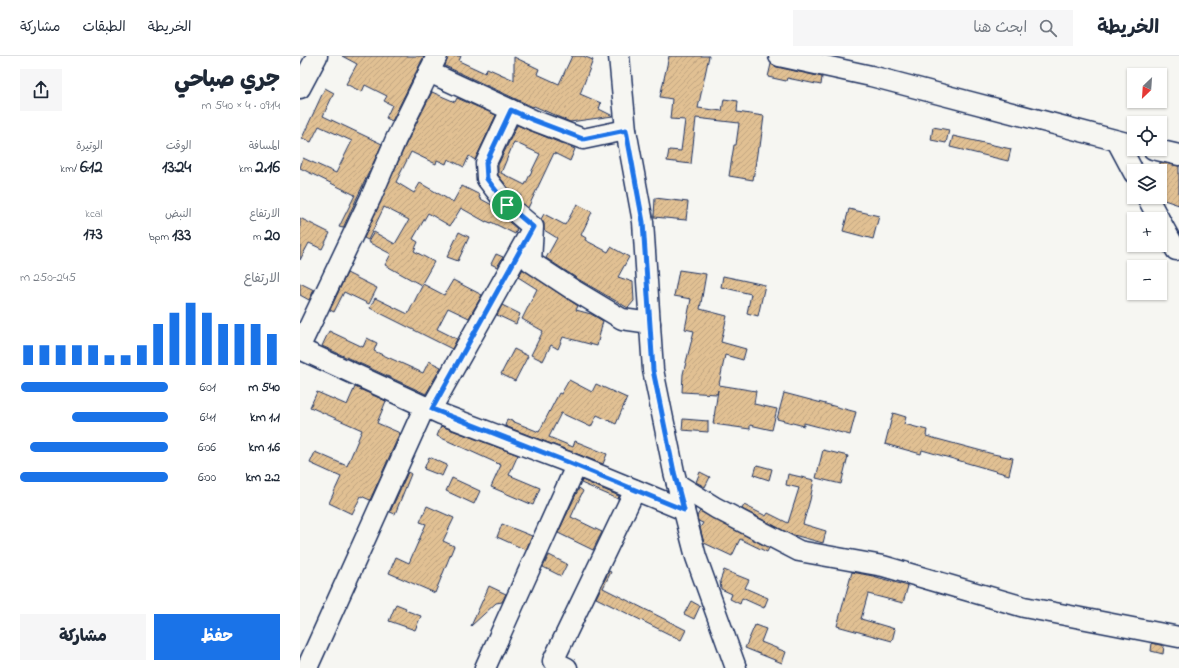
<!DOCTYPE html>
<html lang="ar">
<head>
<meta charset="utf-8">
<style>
	:root { --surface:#fff; --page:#f6f6f7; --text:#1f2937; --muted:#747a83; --line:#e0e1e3; --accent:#1a73e8 }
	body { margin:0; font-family:"Indie Flower","Playpen Sans Arabic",sans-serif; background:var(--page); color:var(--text); direction:rtl; height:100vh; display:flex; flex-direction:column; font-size:15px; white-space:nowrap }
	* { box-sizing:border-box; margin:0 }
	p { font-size:13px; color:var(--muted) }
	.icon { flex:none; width:22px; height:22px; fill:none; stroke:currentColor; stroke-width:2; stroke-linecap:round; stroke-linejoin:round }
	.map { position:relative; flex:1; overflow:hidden; direction:ltr }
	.sheet { display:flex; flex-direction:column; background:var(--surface); width:300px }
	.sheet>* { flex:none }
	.needle { width:26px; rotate:205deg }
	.controls { position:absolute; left:827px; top:12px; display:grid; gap:8px }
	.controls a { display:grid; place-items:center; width:40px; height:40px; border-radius:0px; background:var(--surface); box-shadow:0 1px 3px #0004; font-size:20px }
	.pin { position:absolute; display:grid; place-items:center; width:34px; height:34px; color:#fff; margin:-17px; border:2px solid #fff; border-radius:50%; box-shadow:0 1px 4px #0007 }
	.round { display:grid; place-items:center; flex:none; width:42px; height:42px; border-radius:0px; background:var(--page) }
	.overview { display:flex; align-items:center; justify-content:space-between; height:68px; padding:0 20px }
	h1 { font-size:22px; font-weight:800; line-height:30px }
	.metrics { display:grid; grid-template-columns:repeat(3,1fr); gap:6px; height:68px; padding:4px 20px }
	.metrics div { display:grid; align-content:center }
	.metrics b { font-size:17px; font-weight:800 }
	.metrics small { font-size:11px; font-weight:400 }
	.metrics p { font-size:11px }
	.chart { height:112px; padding:8px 20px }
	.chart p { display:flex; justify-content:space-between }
	.chart svg { width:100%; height:72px; margin-top:4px; stroke:var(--accent); stroke-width:6 }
	.button { display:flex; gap:8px; margin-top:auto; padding:8px 20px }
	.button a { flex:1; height:46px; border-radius:0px; background:var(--accent); color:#fff; font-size:16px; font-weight:800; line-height:46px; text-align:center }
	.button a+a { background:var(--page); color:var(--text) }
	ul { padding:0 20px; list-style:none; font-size:13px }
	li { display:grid; grid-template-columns:64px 48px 1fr; align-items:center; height:30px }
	li i { height:10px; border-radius:5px; background:var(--accent) }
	header { display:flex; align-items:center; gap:24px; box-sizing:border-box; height:56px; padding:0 20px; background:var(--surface); border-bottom:1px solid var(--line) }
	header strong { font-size:19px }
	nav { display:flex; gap:22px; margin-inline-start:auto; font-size:14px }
	.search { width:280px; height:36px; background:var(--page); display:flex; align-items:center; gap:10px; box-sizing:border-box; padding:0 14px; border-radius:0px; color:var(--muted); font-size:15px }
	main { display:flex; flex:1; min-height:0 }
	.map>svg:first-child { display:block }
	.building { fill:url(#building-hatch); stroke:#1b2f5e; fill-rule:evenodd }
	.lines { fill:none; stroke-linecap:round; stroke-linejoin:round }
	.minor-casing { stroke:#1b2f5e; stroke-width:23 }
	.minor { stroke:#f6f6f2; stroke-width:20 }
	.route-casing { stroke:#fff; stroke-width:8 }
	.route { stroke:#1a73e8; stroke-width:5 }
</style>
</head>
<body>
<header>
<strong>الخريطة</strong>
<div class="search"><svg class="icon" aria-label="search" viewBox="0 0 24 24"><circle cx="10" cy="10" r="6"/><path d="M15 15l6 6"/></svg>ابحث هنا</div>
<nav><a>الخريطة</a><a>الطبقات</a><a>مشاركة</a></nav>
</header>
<main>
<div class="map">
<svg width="879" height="612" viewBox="0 0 879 612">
	<defs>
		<pattern id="building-hatch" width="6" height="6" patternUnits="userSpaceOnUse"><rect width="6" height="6" fill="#e1c093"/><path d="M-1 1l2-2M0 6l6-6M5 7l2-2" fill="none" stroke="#c0a581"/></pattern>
	</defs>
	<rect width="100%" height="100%" fill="#f6f6f2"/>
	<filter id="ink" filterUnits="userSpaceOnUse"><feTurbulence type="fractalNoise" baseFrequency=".025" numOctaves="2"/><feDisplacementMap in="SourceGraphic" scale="8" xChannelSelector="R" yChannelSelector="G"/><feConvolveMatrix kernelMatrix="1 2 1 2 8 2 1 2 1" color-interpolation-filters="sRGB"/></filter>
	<g filter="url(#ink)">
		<g class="building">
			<path d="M42,0h82l-32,65 -6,-3 6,-13 -8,-4 3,-5 -22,-11 -3,7 -16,-8 11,-20z"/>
			<path d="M148,0h13l-2,5 26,12 2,-5 27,12v-23l25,12 -2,5 22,10 13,-28h11l10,4 -13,34 21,9 -2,6 14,7 -43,6 -36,-16 -1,1 -88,-41z"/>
			<path d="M369,0h40l-11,52 24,3 2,-12 14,2 -1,11 27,4 -4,31h-2l-5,33 -24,-4 5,-31h2l3,-22 -43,-5 -5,46 -24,-3 2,-11 12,1 4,-31 -15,-1 2,-20 -12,-2z"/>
			<path d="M471,8l6,3 45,10 -1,8 -34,-7 -1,3 -18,-4z"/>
			<path d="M25,32l9,5 -11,23 59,28 -39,84 -4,-1 16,-32 -55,-27 3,-10 33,15 16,-32 -33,-15 -8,16 -9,-4z"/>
			<path d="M132,36l23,10 2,-4 39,17 -21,45 -6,-4 -5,11 -16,-8 -2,5 -9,-4 -1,4 -25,-12 -15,30 18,11 6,-10 33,19 9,-16 18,9 -1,3 13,7 8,9 17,15 -2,5 -24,-12v1l-5,-2v1l-25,-14 -11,18 -22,-13 -15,26 5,3 -4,9 20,11 -13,23 -36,-20 6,-11 -23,-12 6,-10 21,12 14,-24 -25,-13 -16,33 -4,-2 42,-94z"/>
			<path d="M217,69l58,24 -5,12 -16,-8 -26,55 -10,-8 3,-5 -12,-6 -11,-14v-10zM214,86l26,12 -15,31 -24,-12z"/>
			<path d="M633,71l16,3 -3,13 -15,-3z"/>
			<path d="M653,80l58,13 -3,12 -58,-14z"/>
			<path d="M860,106l19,4v39l-18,-6 -1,-2z"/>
			<path d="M355,142l33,4 -2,18 -32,-3z"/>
			<path d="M277,148l15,8 -11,23 5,3 -1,2 23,12 3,-5 18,10 -11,20 15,5 1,19 -6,7 -50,-29 -32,-21 11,-20 -13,-8v-7l-3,-4 3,-5 21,11z"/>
			<path d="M549,153l30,7 -6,23 -30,-8z"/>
			<path d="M0,162l30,15 -8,16 -13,-6 -9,17z"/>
			<path d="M159,176l10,5 -11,24 -11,-4z"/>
			<path d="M196,198l7,3 -6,10 -6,-3z"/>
			<path d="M223,213l55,37 -2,4 15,4 12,7 -6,25 -34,-9 -5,12 -7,-4 -8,16 -12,-6 12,-24 -21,-12 15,-30 -19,-12z"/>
			<path d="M379,214l27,4 -6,35 27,7 -6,26 25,7 -3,11 -18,-5 -6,30 37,6 -2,13 23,5 -5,21 -22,-5v4l-37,-5 5,-34 -1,4 -35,-2 1,-18 11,-43 -9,-2 6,-30 -17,-3z"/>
			<path d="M47,217l30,15 -8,16 -25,-12 -10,20 -4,-2z"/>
			<path d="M423,220l42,9 -7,31 -11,-3 4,-19 -30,-7z"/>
			<path d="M153,224l29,15 -13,23 -21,-10 -11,21 20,10 -5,10 -82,-41 5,-10 33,16 15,-30 21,11z"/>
			<path d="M0,227l14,7 -5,10 -9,-5z"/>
			<path d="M202,249l18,9 -4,10 -19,-9z"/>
			<path d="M29,275l34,16 4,-9 10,5 -3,8 49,22 6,-12 12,6 -15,27 -104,-48z"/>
			<path d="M214,293l14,7 -13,25 -14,-7z"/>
			<path d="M269,324l23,12 4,-8 31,14 -11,26 -19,-9 -6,12 -30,-14 -12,24 24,10 2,-6 32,13 -4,10 -98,-38 2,-7 32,13 20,-39 2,1z"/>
			<path d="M55,331l31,14 -9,22 23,10 -30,67 -9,-4 -9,18 -23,-11 12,-26 -31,-14 5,-11 32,14 15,-36 -52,-23 7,-15 30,13z"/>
			<path d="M484,337l72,19 -6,23 -46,-12v3l-27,-7z"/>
			<path d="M593,357l13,4 -2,7 23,6 -1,6 67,18 20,4 -4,17 -87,-25 -1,4 -36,-10z"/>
			<path d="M383,363l25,2v11l-26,-2z"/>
			<path d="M141,370l77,29 -9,20 31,13 -7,17 -42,-18 10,-22 -64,-29z"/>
			<path d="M523,394l25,6 -7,28 -25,-6z"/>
			<path d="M129,401l18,8 -5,11 -18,-7z"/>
			<path d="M457,409l15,4 -3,11 -15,-5z"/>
			<path d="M108,416l3,2 -16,40 -5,-2z"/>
			<path d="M400,416l10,5 -5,10 -9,-5z"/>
			<path d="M488,418l26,6 -4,20 -7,24 23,7 -3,12 -33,-9 -48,-25 2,-4 22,11 2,-3 20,10 11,-35 -13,-3z"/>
			<path d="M152,422l28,13 -6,13 -28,-13z"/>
			<path d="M282,424l37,16 -1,3 -37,-16z"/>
			<path d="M279,432l4,3 -12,26 31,15 -9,18 -35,-17z"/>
			<path d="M127,450l27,12 -11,23 11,5 -19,47 -46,-20 7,-16 13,6 17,-39 -6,-2z"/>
			<path d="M400,455l69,37 -2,4 -27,-13 -8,17 -28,-13 -4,-15 3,-5 -5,-2 -1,-5z"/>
			<path d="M202,468l30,12 -6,14 -29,-13z"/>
			<path d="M249,499l18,9 -6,12 -18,-9z"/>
			<path d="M424,514l25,10 -4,8 23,10 -4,10 -22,-10 -2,6 -10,-5 2,-5 -11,-5 -1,-8z"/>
			<path d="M309,515l2,1 -8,16 83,42 -5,10 -85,-42z"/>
			<path d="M552,516l21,4 35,10 -5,17 -35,-9 -7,25 34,10 -3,12 -55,-15z"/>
			<path d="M189,530l17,8 -4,8 -6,1 -25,23z"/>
			<path d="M391,545l9,5 -6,13 -10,-5z"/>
			<path d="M96,548l10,4 -1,2 16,6 -6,14 -26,-9z"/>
			<path d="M455,569l11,4 -5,13 25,10 -4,11 -37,-15z"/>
			<path d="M852,587l12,3 -1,8 -12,-3z"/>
		</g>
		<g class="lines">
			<g class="minor-casing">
				<g id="minor">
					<path d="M319,0l7,74 17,92 10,148 21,102 22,85 40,111"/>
					<path d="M479,0l92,20 263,69"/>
					<path d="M129,16l104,48 50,19 43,-9"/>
					<path d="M0,32l17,-32"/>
					<path d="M211,54l-25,53 1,16 20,26 26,22 -2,35 41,27 50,30 28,4"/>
					<path d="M817,85l17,32"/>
					<path d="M853,93l26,6"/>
					<path d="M847,141l12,22"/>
					<path d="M860,165l16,29"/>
					<path d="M0,290l71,-149 25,-58 41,-83"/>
					<path d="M0,293l141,65 124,47 119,49"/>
					<path d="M131,353l100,-178"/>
					<path d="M377,428l39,24 83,43 84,15 141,41 155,30"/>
					<path d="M7,612l118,-262"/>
					<path d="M185,612l91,-202"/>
					<path d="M267,612l-14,-7 82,-171"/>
				</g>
			</g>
			<use href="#minor" class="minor"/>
		</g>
	</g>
	<g class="lines" filter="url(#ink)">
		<g class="route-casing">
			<path id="route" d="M211,54l22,10 50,19 43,-9 17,92 10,148 21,102 10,38 -119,-49 -133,-52 101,-182 -26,-22 -20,-26 -1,-16z"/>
		</g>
		<use href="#route" class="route"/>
	</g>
</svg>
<div class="controls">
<a><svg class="needle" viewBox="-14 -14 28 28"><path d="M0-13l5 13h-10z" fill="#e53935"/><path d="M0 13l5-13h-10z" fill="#747a83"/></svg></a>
<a><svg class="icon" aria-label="locate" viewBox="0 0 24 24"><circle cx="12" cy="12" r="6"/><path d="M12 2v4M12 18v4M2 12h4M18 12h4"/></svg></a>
<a><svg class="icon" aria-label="layers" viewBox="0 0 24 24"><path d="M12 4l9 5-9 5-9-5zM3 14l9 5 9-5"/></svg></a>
<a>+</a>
<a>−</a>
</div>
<div class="pin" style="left:207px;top:149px;background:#1e9e55"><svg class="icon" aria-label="arrive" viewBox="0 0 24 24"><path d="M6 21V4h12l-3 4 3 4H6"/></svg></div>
</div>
<section class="sheet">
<div class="overview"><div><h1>جري صباحي</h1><p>09:14 · 4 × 540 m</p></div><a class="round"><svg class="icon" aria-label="share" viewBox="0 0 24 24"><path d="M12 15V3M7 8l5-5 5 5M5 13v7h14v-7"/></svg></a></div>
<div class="metrics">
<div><p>المسافة</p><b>2.16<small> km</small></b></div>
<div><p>الوقت</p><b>13:24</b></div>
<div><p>الوتيرة</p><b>6:12<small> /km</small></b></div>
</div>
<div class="metrics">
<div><p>الارتفاع</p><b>20<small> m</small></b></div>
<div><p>النبض</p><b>133<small> bpm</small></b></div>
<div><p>kcal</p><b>173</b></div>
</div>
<div class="chart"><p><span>الارتفاع</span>245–250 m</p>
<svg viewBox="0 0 160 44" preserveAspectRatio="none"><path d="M5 44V32M15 44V32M25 44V32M35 44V32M45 44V32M55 44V38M65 44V38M75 44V32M85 44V19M95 44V12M105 44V6M115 44V12M125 44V19M135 44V19M145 44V19M155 44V25"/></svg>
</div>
<ul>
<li><b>540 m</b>6:01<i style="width:99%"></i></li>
<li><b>1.1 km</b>6:41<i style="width:65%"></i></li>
<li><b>1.6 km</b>6:06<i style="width:93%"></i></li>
<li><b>2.2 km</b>6:00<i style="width:100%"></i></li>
</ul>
<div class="button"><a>حفظ</a><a>مشاركة</a></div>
</section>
</main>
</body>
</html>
